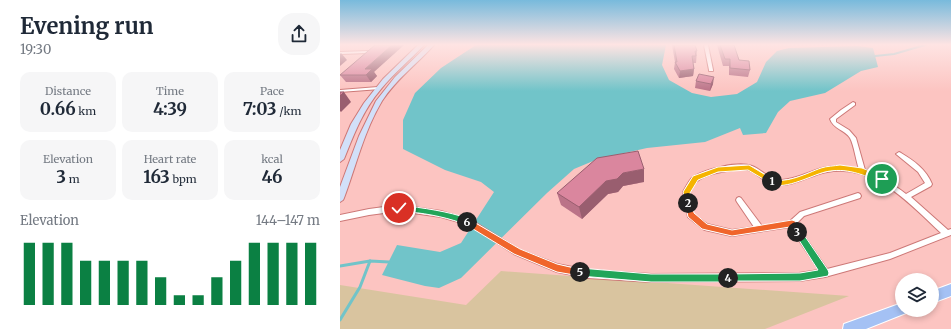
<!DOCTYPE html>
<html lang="en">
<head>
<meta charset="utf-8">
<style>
	:root { --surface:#fff; --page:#f6f6f7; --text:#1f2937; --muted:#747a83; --accent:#0b8043 }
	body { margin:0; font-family:Merriweather,serif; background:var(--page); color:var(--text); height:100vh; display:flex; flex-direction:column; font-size:15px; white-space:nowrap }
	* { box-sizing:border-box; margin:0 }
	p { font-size:13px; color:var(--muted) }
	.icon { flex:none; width:22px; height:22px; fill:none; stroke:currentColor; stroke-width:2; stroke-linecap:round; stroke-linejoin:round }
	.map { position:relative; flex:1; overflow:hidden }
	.side { display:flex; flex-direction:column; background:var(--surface); width:340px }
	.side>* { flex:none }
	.fabs { position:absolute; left:555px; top:273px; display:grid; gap:8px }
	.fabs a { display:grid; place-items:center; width:44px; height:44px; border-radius:50%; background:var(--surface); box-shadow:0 2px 6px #0003; font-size:20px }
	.pin { position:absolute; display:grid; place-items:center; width:34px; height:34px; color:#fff; margin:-17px; border:2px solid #fff; border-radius:50%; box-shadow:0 1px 4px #0007 }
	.km { position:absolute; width:20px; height:20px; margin:-10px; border-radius:50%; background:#222; color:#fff; font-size:11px; line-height:20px; text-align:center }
	.round { display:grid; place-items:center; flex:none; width:42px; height:42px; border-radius:16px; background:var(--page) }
	.head { display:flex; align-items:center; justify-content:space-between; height:68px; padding:0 20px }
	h1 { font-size:22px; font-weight:700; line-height:30px }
	.metrics { display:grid; grid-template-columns:repeat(3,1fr); gap:6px; height:68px; padding:4px 20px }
	.metrics div { display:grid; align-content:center; border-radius:10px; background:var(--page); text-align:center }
	.metrics b { font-size:17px; font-weight:700 }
	.metrics small { font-size:11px; font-weight:400 }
	.metrics p { font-size:11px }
	.chart { height:112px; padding:8px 20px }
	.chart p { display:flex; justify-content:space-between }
	.chart svg { width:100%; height:72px; margin-top:4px; stroke:var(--accent); stroke-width:6 }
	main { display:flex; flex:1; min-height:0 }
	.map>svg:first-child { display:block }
	.green { fill:#d9c49f }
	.water { fill:#71c4c9 }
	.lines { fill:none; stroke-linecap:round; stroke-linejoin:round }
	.stream-far1 { stroke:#71c4c9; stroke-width:2 }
	.stream { stroke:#71c4c9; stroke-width:3 }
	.minor-casing { stroke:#cd7877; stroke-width:2 }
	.secondary-casing { stroke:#cd7877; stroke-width:2 }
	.primary-casing { stroke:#fff; stroke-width:2 }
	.minor { fill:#fff; fill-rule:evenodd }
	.secondary { fill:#d2e0f9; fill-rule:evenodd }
	.primary { fill:#a4c1f4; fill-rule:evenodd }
	.wall { fill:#bb7388 }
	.shaded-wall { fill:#995e6f }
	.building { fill:#da869e; stroke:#995e6f }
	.split-1 { fill:#f5b400; stroke:#fff }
	.split-2 { fill:#f5b400; stroke:#fff }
	.split-3 { fill:#f0652b; stroke:#fff }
	.split-4 { fill:#22a559; stroke:#fff }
	.split-5 { fill:#22a559; stroke:#fff }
	.split-6 { fill:#f0652b; stroke:#fff }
	.split-7 { fill:#22a559; stroke:#fff }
</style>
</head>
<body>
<main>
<section class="side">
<div class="head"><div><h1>Evening run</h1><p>19:30</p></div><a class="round"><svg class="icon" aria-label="share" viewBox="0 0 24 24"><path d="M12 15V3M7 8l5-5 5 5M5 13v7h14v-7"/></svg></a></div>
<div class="metrics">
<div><p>Distance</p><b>0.66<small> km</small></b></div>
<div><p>Time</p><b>4:39</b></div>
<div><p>Pace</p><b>7:03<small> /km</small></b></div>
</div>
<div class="metrics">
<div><p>Elevation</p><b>3<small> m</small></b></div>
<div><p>Heart rate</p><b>163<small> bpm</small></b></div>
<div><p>kcal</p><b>46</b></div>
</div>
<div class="chart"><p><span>Elevation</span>144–147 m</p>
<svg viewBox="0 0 160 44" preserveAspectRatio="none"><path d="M5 44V6M15 44V6M25 44V6M35 44V17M45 44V17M55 44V17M65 44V17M75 44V27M85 44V38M95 44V38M105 44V27M115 44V17M125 44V6M135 44V6M145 44V6M155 44V6"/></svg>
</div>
</section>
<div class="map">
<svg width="611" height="329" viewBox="0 0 611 329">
	<rect width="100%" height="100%" fill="#fcc4c1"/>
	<path class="green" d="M161,271l348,25 -84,33h-425v-44l126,20z"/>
	<path class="water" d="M136,45h190l-4,20 7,15 23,13 19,4 26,-3 20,-12 9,-20 11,-11 12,-3 68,-2 16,2 5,19 -17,4 -36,22 -35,8 -12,11 -12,21 -23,2 -3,-7 -35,14 -58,6 -49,11 -24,10 -27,24 -86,85 -22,10 -14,-2 -43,-11 15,-30 43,7 21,-9 33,-51 -13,-10 -36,-12 -42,-21v-29l12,-27 26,-25z"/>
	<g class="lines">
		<path class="stream-far1" d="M535,56l19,-2 31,-9"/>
		<g class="stream">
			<path d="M0,266l30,-5 19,1"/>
			<path d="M0,320l20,-33 10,-26"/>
		</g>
		<g class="minor-casing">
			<g id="minor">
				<path d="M364,45h4l5,25v1h-4v-1z"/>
				<path d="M27,51h1v2l-28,1v-2z"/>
				<path d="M38,87h2v2l-40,3v-2z"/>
				<path d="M513,102l2,1v2l-19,14v3l13,8 7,8 9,32c15,6 28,14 41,24l19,-11 -7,-11 -22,-18 3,-2 2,1c13,8 25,16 31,31l-1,2 -20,11 37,33 3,-1v6l-61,24 -65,18 -26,4 -148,1 -63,-4 -31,-6 -43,-18 -45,-29 -28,-8 -42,-6 -30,4 -29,6v-6l29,-6 30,-4 42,6 32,10 47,29 37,14 31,6 63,4 148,-1 20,-3 -29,-43 -58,9 -27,-6 -2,-1 -15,-12 -5,-25c3,-5 6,-12 10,-15 12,-8 45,-16 59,-11 11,4 17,15 30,14 14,-1 27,-8 40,-12 12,-3 25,-2 37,1 -3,-8 -5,-24 -9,-31 -5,-8 -17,-9 -20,-19l11,-9zM399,169c4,0 8,0 12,2 9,4 15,14 26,14 18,1 33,-10 50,-13 47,-9 83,32 114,61l-51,20 -63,16 -31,-45 8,-8 56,-18 1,-2 -1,-2 -2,-1 -58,19 -10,9 -28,5 -21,-28 -2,-1 -2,1 -1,2 1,2 17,25 -22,3 -25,-6 -14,-10 -4,-22c2,-3 4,-7 7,-10 10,-9 30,-11 43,-13z"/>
			</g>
		</g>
		<g class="secondary-casing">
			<g id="secondary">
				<path d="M78,45h6c-14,15 -30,28 -43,44 -18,21 -27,45 -37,70l-4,3v-12l11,-26 13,-21 19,-24z"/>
				<path d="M88,45h6c-17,19 -38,34 -52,56 -18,30 -26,65 -38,97l-1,2 -3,2v-15l19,-51 17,-35 19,-24z"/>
			</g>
		</g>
		<g class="primary-casing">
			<g id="primary">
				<path d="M611,284v12l-19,7v-12z"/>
				<path d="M562,303v7h6l-2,3 -40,16h-23l1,-5z"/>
			</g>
		</g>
		<use href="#minor" class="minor"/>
		<use href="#secondary" class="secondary"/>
		<use href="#primary" class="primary"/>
	</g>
	<g class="wall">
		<path d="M332,45h23l2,6 -1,12h-3l1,6 -1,7 -14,2 -5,-9 1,-7z"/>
		<path d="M377,45h17l5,15 11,10 -2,7 -19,-2v-9h-6z"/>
		<path d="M34,72l3,4 -6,6h-25l-6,-7z"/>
		<path d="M356,81l17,3 -3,7 -15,-3z"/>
		<path d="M304,182l-21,4 -5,6 -10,2 -26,25 -21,-14 -4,-12z"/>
	</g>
	<g class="shaded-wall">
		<path d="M52,45h12l-30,27 3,4 -6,6 -5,-7 -1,-6z"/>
		<path d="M1,53l6,7 -7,6v-12z"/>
		<path d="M354,69l-1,7 -14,2 1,-7z"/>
		<path d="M374,77l-1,7 -3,7 1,-7z"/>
		<path d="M4,92l7,10 -10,10 -1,-1v-15z"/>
		<path d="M304,169v13l-21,4 -5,6 -10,2 -26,25 -3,-12 27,-26 17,-8z"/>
	</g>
	<g class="building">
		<path d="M35,45h17l-27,24h7l-6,6h-26z"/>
		<path d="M334,45h21l2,6h-2l1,5h-4l2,13 -14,2 -5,-9h2z"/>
		<path d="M380,45h14l5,15 10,1 1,9 -20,-2v-9h-5z"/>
		<path d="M359,74l15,3 -3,7 -15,-3z"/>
		<path d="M0,92h4l-4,4z"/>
		<path d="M298,151l6,18 -21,4 -6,6 -11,2 -27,26 -22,-14 40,-35z"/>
	</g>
	<linearGradient id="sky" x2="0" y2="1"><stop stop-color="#78badc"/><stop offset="0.49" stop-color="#fee4e3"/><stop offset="1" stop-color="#fee4e3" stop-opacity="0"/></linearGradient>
	<rect width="611" height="91" fill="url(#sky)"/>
	<path class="split-1" d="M500,165l22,3 22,9 1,2 -3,3c-20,-7 -35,-15 -57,-10 -13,3 -47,22 -56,9l3,-2c15,5 35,-6 49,-11 6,-2 13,-2 19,-3z"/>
	<path class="split-2" d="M409,165l25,15v3h-4l-22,-13 -30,2 -20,8 -8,13 2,10 -1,2h-5l-3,-13 10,-16 25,-9z"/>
	<path class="split-3" d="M348,200l4,3 2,10 13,11 25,6 60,-10 3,1 6,11 -4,3 -2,-1 -5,-7 -58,9 -30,-7 -14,-12 -3,-14z"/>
	<path class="split-4" d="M457,228l3,1 28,41 1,3 -1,3 -28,5h-75l-1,-3 1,-3 3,-1 72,-1 18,-3 -23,-36v-5z"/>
	<path class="split-5" d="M240,268l71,6h77l3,1 1,3 -1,3 -3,1h-77l-71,-6 -4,-4z"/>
	<path class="split-6" d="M127,218l53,31 37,15 26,6 2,2 -2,3 -3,1 -23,-4 -43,-18 -49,-30v-5z"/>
	<path class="split-7" d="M59,205c25,3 48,6 71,14l1,3 -4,3c-18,-7 -37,-11 -57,-13 -5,0 -11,1 -14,-4z"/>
</svg>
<div class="fabs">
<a><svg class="icon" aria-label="layers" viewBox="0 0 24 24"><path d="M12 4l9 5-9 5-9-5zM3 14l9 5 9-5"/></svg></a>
</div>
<div class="pin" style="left:542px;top:179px;background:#1e9e55"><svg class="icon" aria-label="arrive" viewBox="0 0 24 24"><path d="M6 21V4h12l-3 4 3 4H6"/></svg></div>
<div class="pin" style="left:59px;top:208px;background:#d93025"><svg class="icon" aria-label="check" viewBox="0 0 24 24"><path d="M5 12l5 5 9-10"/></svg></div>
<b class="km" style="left:432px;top:181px">1</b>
<b class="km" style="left:348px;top:203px">2</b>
<b class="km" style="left:457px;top:232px">3</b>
<b class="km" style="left:388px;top:278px">4</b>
<b class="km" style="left:240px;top:272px">5</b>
<b class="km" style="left:127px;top:222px">6</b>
</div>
</main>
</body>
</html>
